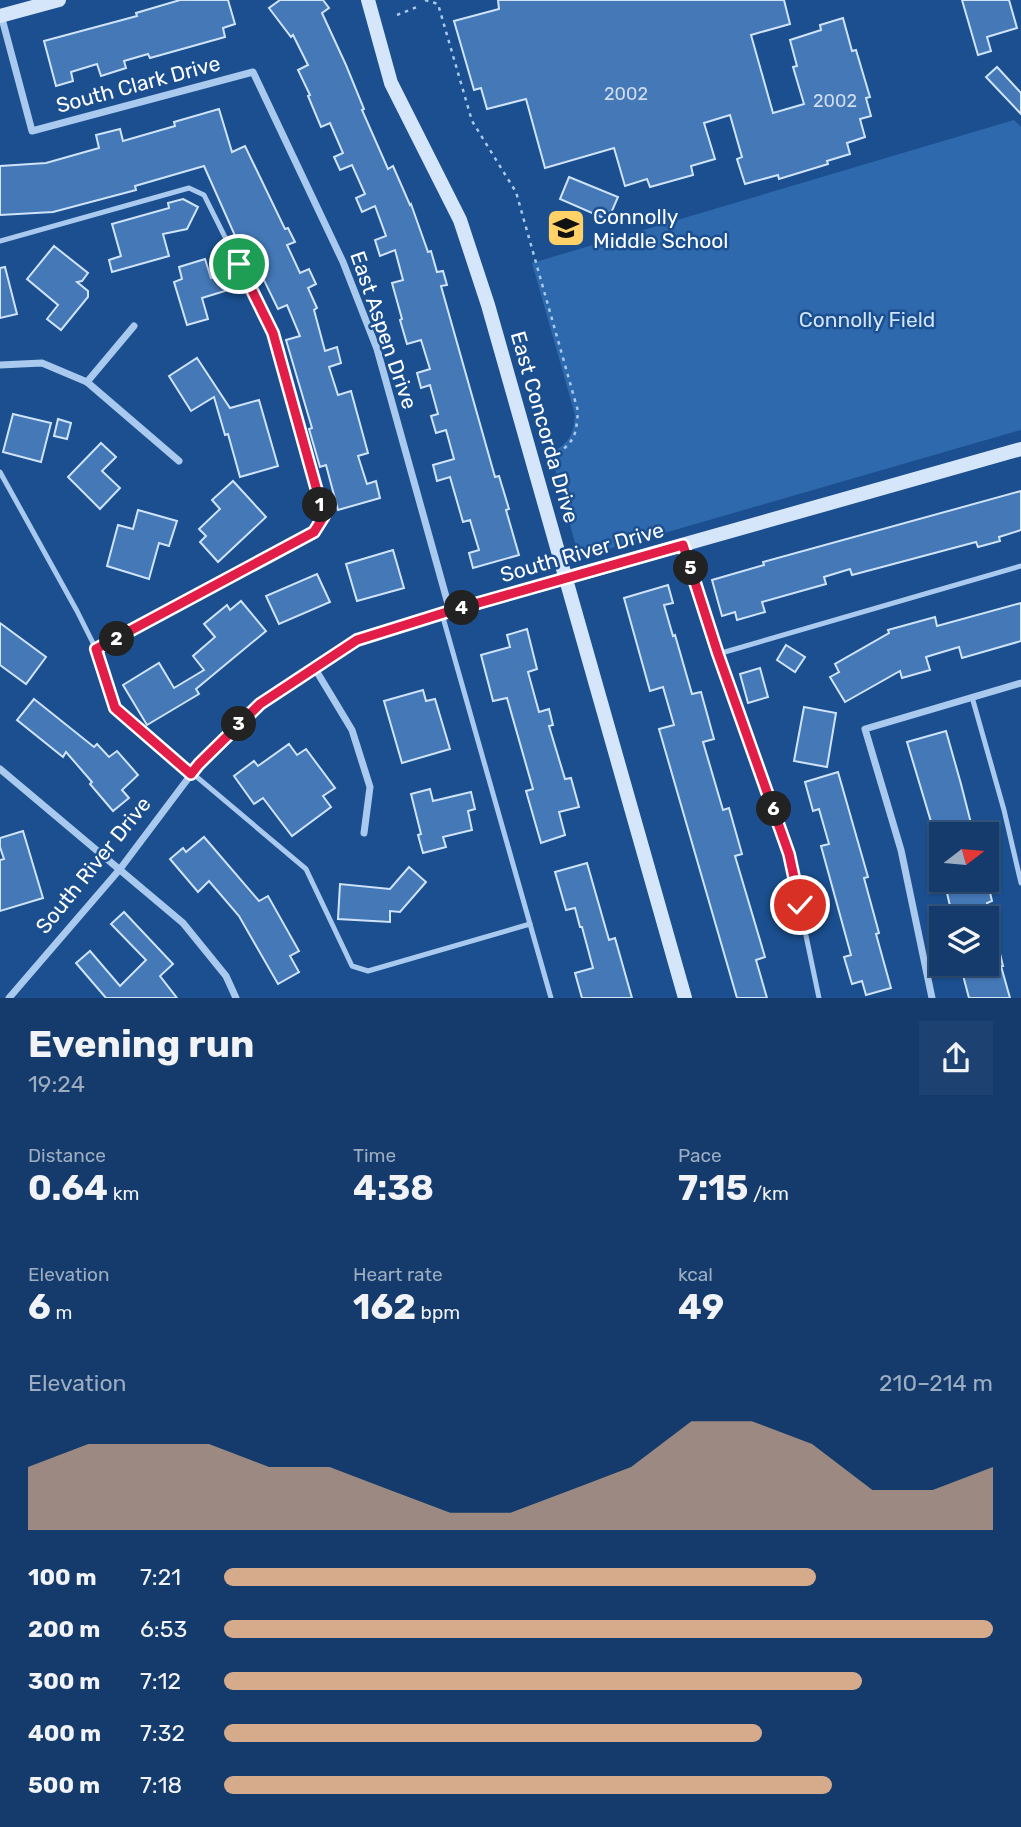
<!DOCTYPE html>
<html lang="en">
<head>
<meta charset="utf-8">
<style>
	:root { --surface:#143b6b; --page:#1d4271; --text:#f1f3f6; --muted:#9dadc1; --line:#33557e; --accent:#d6ab8b }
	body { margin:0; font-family:Rubik,sans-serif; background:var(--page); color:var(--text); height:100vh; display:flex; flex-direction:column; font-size:26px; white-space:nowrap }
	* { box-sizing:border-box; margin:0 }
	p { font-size:23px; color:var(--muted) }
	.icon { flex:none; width:38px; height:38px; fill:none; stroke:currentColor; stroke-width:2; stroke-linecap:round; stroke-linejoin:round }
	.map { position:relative; height:998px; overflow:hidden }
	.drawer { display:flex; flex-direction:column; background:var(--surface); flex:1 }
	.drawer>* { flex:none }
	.needle { width:46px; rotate:74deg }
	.controls { position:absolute; left:929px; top:822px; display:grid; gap:14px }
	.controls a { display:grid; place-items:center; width:70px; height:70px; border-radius:0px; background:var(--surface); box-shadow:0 2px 5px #0004,0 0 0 2px var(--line); font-size:35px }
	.pin { position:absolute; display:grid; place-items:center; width:60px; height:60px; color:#fff; margin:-30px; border:4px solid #fff; border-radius:50%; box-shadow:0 2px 7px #0007 }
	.km { position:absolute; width:35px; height:35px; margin:-18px; border-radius:50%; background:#222; color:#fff; font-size:19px; line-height:35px; text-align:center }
	.round { display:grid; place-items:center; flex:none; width:74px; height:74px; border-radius:0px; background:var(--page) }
	.overview { display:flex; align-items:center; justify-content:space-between; height:119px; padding:0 28px }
	h1 { font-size:38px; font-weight:700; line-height:52px }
	.stats { display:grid; grid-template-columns:repeat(3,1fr); gap:10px; height:119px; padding:7px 28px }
	.stats div { display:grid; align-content:center }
	.stats b { font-size:35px; font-weight:700 }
	.stats small { font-size:19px; font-weight:400 }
	.stats p { font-size:19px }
	.chart { height:196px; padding:14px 28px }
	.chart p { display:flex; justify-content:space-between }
	.chart svg { width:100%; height:126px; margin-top:7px; fill:var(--accent); opacity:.7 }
	ul { padding:0 28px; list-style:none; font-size:23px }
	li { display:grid; grid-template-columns:112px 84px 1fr; align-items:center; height:52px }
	li i { height:18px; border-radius:9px; background:var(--accent) }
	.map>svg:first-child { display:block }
	.green { fill:#2e69ad }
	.building { fill:#4478b7; stroke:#cfe3fa; stroke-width:2 }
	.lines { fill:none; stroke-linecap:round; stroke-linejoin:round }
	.path { stroke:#a9c9ee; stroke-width:2.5; stroke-dasharray:3.5 5; stroke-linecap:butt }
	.lane { stroke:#a9c9ee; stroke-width:5 }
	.street { stroke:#a9c9ee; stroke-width:7 }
	.secondary { stroke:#d6e6fa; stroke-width:14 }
	.route-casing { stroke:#fff; stroke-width:14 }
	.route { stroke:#e11d48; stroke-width:9 }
	.labels { text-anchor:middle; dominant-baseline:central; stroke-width:5; stroke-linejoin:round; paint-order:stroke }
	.number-label { font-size:18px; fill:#d0dded }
	.street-label { font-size:21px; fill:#fff; stroke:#1b4f8f }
	.poi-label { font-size:21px; fill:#fff; stroke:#1b4f8f; text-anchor:start }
	.park-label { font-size:21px; fill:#cfe3fa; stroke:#1b4f8f }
</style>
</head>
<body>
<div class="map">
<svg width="1021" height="998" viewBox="0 0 1021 998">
	<rect width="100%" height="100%" fill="#1b4f8f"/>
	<path class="green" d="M1014,120l7,7v303l-426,123 -9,1 -9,-4 -26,-96c18,-13 22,-16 24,-39l-43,-152z"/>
	<g class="building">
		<path d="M180,0h48l7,24 -12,4 2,9 -75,21 -2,-4 -24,7 2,7 -25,8 -4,-12 -26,8 2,9 -17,5 -12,-45 93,-25 -1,-3z"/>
		<path d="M280,0h43l6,8 -7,5 24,52 18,44 -2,1 26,59 5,-3 17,39 1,-1 17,48 3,-1 6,21 6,-1 4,14 -6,1 54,191 4,-1 10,33 -3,1 13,45 -46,13 -4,-15 10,-3 -9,-30 -7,2 -13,-45 -13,4 -4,-16 21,-6 -8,-29 -10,3 -5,-17 7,-2 -8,-29 -9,3 -4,-15 13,-4 -9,-29 -14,4 -7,-24 2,-1 -10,-36 11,-3 -8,-30 -15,6 -5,-16 11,-4 -11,-30 -13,6 -6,-14 9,-4 -13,-29 -12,5 -6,-13 9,-4 -13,-30 -9,4 -13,-31 2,-1 -12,-25 10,-5 -15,-30 -2,2 -22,-29z"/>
		<path d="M498,0h286l6,24 -39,11 22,78 31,-9 -11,-37 4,-1 -7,-26 31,-10 -1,-5 23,-7 9,33 4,-1 14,47 -4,1 5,18 -11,3 5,18 -18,6 3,11 -23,7 1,3 -49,15 -1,-4 -33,9 -8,-25 5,-2 -12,-42 -26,8 11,36 -24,7 2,9 -43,12 -3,-8 -22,7 -11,-38 -69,20 -19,-69 -39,10 -6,-21 -7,2 -20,-69 45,-12z"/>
		<path d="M962,0h47l8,28 -30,9 4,14 -13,4z"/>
		<path d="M997,67l24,26v21l-35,-37z"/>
		<path d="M219,109l13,43 13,-6 40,83 3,-1 7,14 -8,3 13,28 9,-4 7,15 -8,4 9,20 -3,2 11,41 12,-4 4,16 -12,4 9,28 13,-4 17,62 -10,3 9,28 9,-3 4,17 -42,12 -12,-45 -6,2 -11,-38 3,-1 -26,-88 14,-4 -13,-31 -9,4 -36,-74 -6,3 -32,-72 -69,20 1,4 -83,22 -53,3v-49l46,-3 53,-15 -3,-13 24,-6 3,12 52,-15 -1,-4z"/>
		<path d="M569,177l49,20 -10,23 -48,-21z"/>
		<path d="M183,199l15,8 -11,22 -24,5 6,22 -57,16 -3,-12 12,-4 -9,-32 57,-16 -1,-5z"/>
		<path d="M54,246l34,27 -6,8 -5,1 11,9v6l-27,33 -14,-11 11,-14 -31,-26z"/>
		<path d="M205,259l6,19 12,-3 5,15 -26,8 6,21 -21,6 -13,-43 8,-3 -3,-12z"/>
		<path d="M5,267l12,47 -17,4v-50z"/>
		<path d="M197,358l33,50 29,-8 19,66 -38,11 -12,-43 -3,1 -11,-38 -23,14 -22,-35z"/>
		<path d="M13,414l38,9 -10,39 -38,-10z"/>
		<path d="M58,419l13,4 -4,16 -13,-3z"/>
		<path d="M101,443l15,14 -14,14 18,17 -20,21 -32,-32z"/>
		<path d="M233,481l33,36 -48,45 -18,-20 6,-6 -7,-7 21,-20 -8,-9z"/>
		<path d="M1021,491v39l-22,7 1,4 -22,6 -2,-5 -124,33 -2,-6 -26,8 2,7 -64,18 3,10 -28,8 -2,-8 -13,4 -10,-36 52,-15 -1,-3z"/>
		<path d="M138,510l39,11 -8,25 -10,-3 -10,36 -42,-13 11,-41 15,4z"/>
		<path d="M393,550l11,38 -47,13 -11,-37z"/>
		<path d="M317,574l13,28 -51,22 -13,-28z"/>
		<path d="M668,585l5,18 -9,2 9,31 2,-1 17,59 9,-2 13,47 -11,3 20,68 6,-2 13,46 -7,2 30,101 -9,3 11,38h-30l-78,-269 15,-4 -11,-38 -13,4 -26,-93z"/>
		<path d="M241,601l25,30 -70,58 3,5 -52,31 -24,-40 36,-22 15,25 30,-18 -11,-14 22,-19 -11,-13 23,-19 3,5z"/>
		<path d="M1021,603v38l-59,17 -3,-11 -33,10 4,13 -28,8 -2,-7 -55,31 -15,-25 9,-5 -4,-8 54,-31 -1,-3 47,-13 2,9z"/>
		<path d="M0,623l46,34 -20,27 -26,-19z"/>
		<path d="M527,629l10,40 -9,3 11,40 10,-3 4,16 -4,1 16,53 6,-1 8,29 -20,5 6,23 -24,8 -15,-52 7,-2 -26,-91 -14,3 -12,-46 29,-8 -3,-12z"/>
		<path d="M786,645l19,12 -10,15 -18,-12z"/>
		<path d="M760,668l8,29 -20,6 -8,-29z"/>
		<path d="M423,690l3,11 9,-2 15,50 -48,14 -18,-62z"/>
		<path d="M34,699l60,48 3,-3 12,13 8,-6 21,24 -16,15 7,8 -16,13 -23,-27 2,-2 -26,-30 -3,5 -46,-37z"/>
		<path d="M804,707l32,6 -9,54 -33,-6z"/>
		<path d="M946,731l15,53 13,51h-39l-28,-93z"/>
		<path d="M289,744l8,11 9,-6 29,39 -12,8 8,11 -39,29 -29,-38 -9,6 -20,-28 20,-15 4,5z"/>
		<path d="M838,772l30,105 -4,1 15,55 -3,1 15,54 -25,7 -4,-14 -10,3 -8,-27 7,-2 -30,-109 8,-2 -10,-35 -6,2 -8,-29z"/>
		<path d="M430,789l3,12 38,-9 4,17 -7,2 4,19 -29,7 3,10 -23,6 -5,-18 3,-1 -10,-40z"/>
		<path d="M23,831l20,67 -43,13v-51l4,-1 -4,-12v-9z"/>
		<path d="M204,837l55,64 9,-5 31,55 -9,5 9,16 -21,12 -39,-68 -30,-35 -11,11 -28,-33 13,-11 3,4z"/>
		<path d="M587,863l22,77 6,-2 17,60h-50l-7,-25 18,-5 -11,-41h-2l-5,-19 -9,2 -11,-38z"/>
		<path d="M409,867l17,15 -26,30 -10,-1v11l-52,-3 2,-35 50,5z"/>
		<path d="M944,880h43l5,21 -5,2 4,16h-38z"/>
		<path d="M124,912l49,52 -13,12 17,22h-71l-30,-35 14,-12 30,35 26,-26 -35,-36z"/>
		<path d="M992,921l11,45h-2l9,32h-41l-9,-34h27v-42z"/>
	</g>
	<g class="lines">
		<g class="path">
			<path d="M425,0l13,4 34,117 44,71 62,219c-2,23 -2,29 -21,43"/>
			<path d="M397,15l20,-8"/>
		</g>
		<g class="lane">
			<path d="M0,241l189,-53 15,7 69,138 50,183 -9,16 -218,117"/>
			<path d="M0,472l77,139 19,38 19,59 191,161 46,97 16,5 162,-47"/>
			<path d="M683,545l35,109 71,200 30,144"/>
			<path d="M442,614l109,384"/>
			<path d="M718,654l303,-88"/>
			<path d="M972,697l32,113 17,73"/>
		</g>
		<g class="street">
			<path d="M1,15l31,116 221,-59 90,190 34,87 73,262"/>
			<path d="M0,365l42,-2 45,19 92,79"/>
			<path d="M87,382l47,-56"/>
			<path d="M314,667l38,63 18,57 -6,46"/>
			<path d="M0,769l183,154 43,53 10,22"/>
			<path d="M9,998l111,-129 79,-105 61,-60 97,-64 208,-62"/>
			<path d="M932,998l-31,-148 -36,-121 156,-46"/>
		</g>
		<g class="secondary">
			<path d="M368,0l23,83 69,137 28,85 197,693"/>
			<path d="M0,16l59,-16"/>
			<path d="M565,578l456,-129"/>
		</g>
	</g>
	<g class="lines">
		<g class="route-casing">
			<path id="route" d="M239,264l34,69 51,183 -10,16 -218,117 19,59 76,66 8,-10 61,-60 97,-64 93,-29 233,-66 35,109 71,200 11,51"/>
		</g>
		<use href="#route" class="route"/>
	</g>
	<defs>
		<g id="school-square" transform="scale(2.0125)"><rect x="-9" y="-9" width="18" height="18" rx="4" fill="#ffd166" stroke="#1b4f8f"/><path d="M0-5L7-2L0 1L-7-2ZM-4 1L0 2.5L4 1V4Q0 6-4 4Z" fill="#111"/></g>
	</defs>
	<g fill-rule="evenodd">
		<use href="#school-square" x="566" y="228"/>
	</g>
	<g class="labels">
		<g class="number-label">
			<text x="626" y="94">2002</text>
			<text x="835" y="101">2002</text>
		</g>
		<g class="street-label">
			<text transform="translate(138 84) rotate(-15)">South Clark Drive</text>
			<text transform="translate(384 330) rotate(71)">East Aspen Drive</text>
			<text transform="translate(545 427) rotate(74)">East Concorda Drive</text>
			<text transform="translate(582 552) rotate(-16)">South River Drive</text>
			<text transform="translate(93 865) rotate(-51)">South River Drive</text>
		</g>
		<g class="poi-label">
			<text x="593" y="216">Connolly<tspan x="593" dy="24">Middle School</tspan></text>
		</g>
		<g class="park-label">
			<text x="867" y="319">Connolly Field</text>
		</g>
	</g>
</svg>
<div class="controls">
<a><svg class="needle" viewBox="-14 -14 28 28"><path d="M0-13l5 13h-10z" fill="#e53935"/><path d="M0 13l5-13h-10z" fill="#9dadc1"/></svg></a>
<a><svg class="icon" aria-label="layers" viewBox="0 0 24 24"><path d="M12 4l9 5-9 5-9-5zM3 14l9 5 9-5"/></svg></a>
</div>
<div class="pin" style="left:239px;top:264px;background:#1e9e55"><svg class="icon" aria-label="arrive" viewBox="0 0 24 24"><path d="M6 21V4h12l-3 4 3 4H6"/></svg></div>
<div class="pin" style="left:800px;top:905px;background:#d93025"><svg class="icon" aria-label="check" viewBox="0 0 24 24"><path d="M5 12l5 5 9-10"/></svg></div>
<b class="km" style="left:320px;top:505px">1</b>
<b class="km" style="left:117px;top:639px">2</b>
<b class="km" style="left:239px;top:724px">3</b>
<b class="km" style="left:462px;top:608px">4</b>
<b class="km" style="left:691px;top:568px">5</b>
<b class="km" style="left:774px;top:809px">6</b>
</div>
<section class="drawer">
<div class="overview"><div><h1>Evening run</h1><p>19:24</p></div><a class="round"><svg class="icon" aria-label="share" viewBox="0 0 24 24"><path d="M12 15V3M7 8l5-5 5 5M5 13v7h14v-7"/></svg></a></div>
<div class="stats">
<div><p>Distance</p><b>0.64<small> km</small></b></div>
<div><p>Time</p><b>4:38</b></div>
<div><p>Pace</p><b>7:15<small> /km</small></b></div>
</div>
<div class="stats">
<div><p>Elevation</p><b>6<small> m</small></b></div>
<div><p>Heart rate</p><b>162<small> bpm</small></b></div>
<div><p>kcal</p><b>49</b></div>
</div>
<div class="chart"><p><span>Elevation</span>210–214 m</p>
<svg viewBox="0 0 160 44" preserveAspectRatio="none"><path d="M0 44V22L10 14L20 14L30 14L40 22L50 22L60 30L70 38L80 38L90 30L100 22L110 6L120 6L130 14L140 30L150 30L160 22V44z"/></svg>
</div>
<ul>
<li><b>100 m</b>7:21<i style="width:77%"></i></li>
<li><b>200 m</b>6:53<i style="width:100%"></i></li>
<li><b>300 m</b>7:12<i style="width:83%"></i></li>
<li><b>400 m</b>7:32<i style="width:70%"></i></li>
<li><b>500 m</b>7:18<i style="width:79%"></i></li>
</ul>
</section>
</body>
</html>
